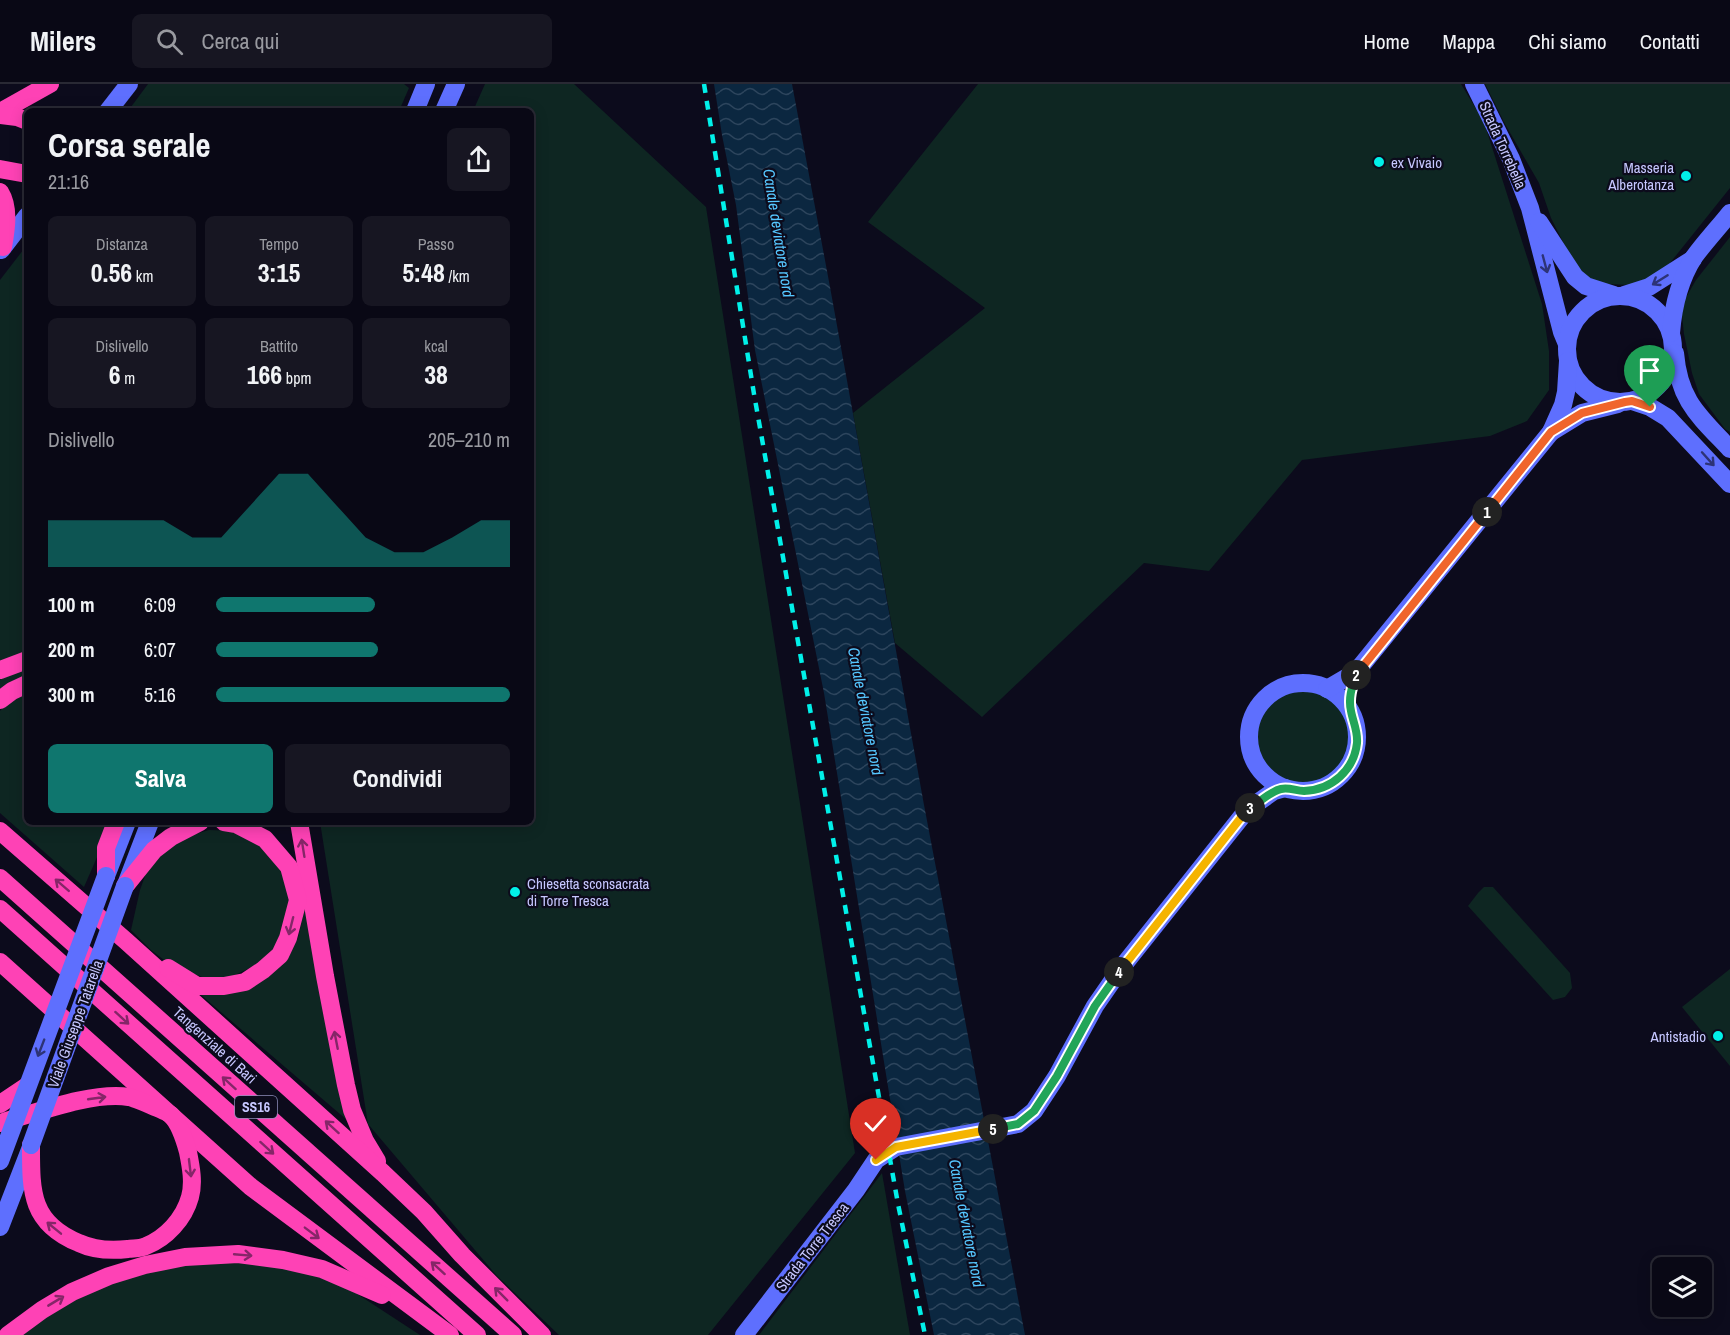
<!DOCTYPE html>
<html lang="it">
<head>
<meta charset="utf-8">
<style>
	:root { --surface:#090815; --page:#171622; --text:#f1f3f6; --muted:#999aa0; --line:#292934; --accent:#0f766e }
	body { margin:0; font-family:"Archivo Narrow",sans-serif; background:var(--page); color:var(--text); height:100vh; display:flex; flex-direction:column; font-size:22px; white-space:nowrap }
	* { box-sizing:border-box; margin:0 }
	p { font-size:20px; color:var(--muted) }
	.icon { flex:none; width:33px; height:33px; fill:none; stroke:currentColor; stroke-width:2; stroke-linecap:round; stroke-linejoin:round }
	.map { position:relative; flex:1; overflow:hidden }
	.sheet { position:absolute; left:24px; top:24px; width:510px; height:717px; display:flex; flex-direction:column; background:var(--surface); border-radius:9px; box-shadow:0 3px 15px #0003,0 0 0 2px var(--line) }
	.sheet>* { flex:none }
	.controls { position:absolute; left:1652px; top:1173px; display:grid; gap:12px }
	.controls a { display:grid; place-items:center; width:60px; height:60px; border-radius:9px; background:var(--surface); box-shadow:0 3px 15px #0003,0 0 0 2px var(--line); font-size:30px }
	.pin { position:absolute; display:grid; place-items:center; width:51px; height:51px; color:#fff; margin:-62px -26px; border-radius:50% 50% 50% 0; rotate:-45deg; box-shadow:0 0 6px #0007 }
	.pin .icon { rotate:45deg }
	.km { position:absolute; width:30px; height:30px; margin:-15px; border-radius:50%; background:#222; color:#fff; font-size:16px; line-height:30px; text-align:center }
	.round { display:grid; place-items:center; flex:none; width:63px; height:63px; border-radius:9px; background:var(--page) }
	.summary { display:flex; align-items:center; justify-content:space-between; height:102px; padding:0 24px }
	h1 { font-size:33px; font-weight:800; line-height:45px }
	.stats { display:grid; grid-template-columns:repeat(3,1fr); gap:9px; height:102px; padding:6px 24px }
	.stats div { display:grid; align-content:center; border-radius:9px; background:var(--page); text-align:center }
	.stats b { font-size:26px; font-weight:800 }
	.stats small { font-size:16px; font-weight:400 }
	.stats p { font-size:16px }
	.chart { height:168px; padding:12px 24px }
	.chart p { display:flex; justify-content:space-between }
	.chart svg { width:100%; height:108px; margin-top:6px; fill:var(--accent); opacity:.7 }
	.button { display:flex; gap:12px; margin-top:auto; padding:12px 24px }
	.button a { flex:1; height:69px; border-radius:9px; background:var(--accent); color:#fff; font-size:24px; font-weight:800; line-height:69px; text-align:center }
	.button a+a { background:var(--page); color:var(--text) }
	ul { padding:0 24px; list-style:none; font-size:20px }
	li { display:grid; grid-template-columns:96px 72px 1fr; align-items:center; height:45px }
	li i { height:15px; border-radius:8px; background:var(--accent) }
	header { display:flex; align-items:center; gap:36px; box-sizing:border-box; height:84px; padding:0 30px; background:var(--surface); border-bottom:2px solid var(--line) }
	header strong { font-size:28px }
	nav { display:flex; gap:33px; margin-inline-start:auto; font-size:21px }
	.search { width:420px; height:54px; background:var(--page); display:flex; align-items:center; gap:15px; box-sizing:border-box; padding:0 21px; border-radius:9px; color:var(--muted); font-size:22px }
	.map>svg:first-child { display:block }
	.green { fill:#0e2622 }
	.water { fill:url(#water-waves) }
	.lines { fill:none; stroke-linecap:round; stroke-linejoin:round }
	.secondary { stroke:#5e6ffe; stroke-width:18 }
	.highway { stroke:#fe42b5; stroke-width:18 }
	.rail { stroke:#01f0e9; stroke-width:4.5; stroke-dasharray:9 8; stroke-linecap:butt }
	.secondary-bridge { stroke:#5e6ffe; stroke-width:18 }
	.oneway { stroke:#2d3376 }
	.oneway2 { stroke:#852668 }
	.split-1-casing { stroke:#fff; stroke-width:12 }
	.split-2-casing { stroke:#fff; stroke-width:12 }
	.split-3-casing { stroke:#fff; stroke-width:12 }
	.split-4-casing { stroke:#fff; stroke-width:12 }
	.split-5-casing { stroke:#fff; stroke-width:12 }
	.split-6-casing { stroke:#fff; stroke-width:12 }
	.split-1 { stroke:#f0652b; stroke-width:8 }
	.split-2 { stroke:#f0652b; stroke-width:8 }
	.split-3 { stroke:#22a559; stroke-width:8 }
	.split-4 { stroke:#f5b400; stroke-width:8 }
	.split-5 { stroke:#22a559; stroke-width:8 }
	.split-6 { stroke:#f5b400; stroke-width:8 }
	.poi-dot { fill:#01f0e9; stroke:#0c0b1c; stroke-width:2 }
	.labels { text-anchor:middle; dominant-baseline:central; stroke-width:4.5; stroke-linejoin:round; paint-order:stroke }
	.shield { fill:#0c0b1c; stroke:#8e8fbb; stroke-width:1.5 }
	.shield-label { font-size:14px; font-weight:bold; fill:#c6c7ff }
	.street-label { font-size:15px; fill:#c6c7ff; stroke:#0c0b1c }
	.poi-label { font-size:15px; fill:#c6c7ff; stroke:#0c0b1c; text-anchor:start }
	.water-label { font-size:16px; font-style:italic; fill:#55c6fe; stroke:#0c0b1c }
</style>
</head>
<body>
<header>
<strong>Milers</strong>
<div class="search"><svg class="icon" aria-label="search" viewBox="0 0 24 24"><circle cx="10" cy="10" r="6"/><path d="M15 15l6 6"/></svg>Cerca qui</div>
<nav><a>Home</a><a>Mappa</a><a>Chi siamo</a><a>Contatti</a></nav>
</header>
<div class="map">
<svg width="1730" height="1251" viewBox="0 0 1730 1251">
	<defs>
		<pattern id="water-waves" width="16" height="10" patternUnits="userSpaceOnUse" patternTransform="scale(1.5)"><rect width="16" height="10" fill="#0b2740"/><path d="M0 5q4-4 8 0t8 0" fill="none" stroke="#2d455d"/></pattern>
	</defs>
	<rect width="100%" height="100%" fill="#0c0b1c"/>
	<g class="green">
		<path d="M148,0h256l5,4 -10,23h-271z"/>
		<path d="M485,0h89l132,123 149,946 -147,182h-149l-62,-59 -129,-152 -48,-302h211v-711h-58z"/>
		<path d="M978,0h483l23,38 58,182 7,47v39l-22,31 -37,15 -188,24 -93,111 -65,-8 -162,154 -87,-74 -42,-230 132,-105 -117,-86z"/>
		<path d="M1485,0h245v104l-68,85 -31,12 -25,-1 -19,-5 -17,-23 -19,-38 -12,-35 -34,-59z"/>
		<path d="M1730,153v195l-5,-3 -26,-35 -7,-21 -8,-39 -3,-28 15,-26z"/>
		<path d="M27,161v406l-27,11v-382z"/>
		<path d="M27,582v11l-27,14v-15z"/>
		<circle cx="1303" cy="653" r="47"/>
		<path d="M27,609v129h83l-9,26 -17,39 -84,-74v-102l3,-4z"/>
		<path d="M209,746l29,1 31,20 15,23 7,24 -3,27 -17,28 -17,13 -23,11 -26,1 -33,-12 -21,-16 -20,-20 9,-40 10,-28 28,-23z"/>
		<path d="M1484,803h9l77,86 2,15 -7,9 -12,3 -85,-94 10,-13z"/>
		<path d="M305,823l42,213 -146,-125 88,-41 9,-16z"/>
		<path d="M1730,885v97l-48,-59z"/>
		<path d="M882,1089l28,162h-151z"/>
		<path d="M234,1178l37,2 37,9 37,13 75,49h-402l9,-8 71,-40 47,-14 50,-10z"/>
	</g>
	<path class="water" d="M714,0h78l38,203 94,518 101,530h-91l-29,-144 -81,-498 -69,-343 -19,-145 -14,-70z"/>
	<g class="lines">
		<g class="secondary">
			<path d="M1474,0l37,75 19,49 32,124 5,12"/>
			<path d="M108,27l21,-27"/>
			<path d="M415,27l11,-27"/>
			<path d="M444,27l12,-27"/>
			<path d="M1539,138l36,55 11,9 28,9"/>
			<path d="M1,166l26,-34"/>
			<path d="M1624,211l25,-8 44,-28"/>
			<circle cx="1620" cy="265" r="53"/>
			<path d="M1671,249c2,-25 9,-54 23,-76 11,-15 24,-29 36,-44"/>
			<path d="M1675,269c4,48 24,63 55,96"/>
			<path d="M1632,317l18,6 18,11 62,66"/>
			<path d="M1551,348l31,-19 36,-9"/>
			<circle cx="1303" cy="653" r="54"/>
			<path d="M1327,605l29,-17 195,-240 12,-27 3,-13 2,-31"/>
			<path d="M106,792l21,-54"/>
			<path d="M127,798l23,-60"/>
			<path d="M0,1143l31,-80"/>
			<path d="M744,1251l112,-145 20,-30 20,-13 122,-23 16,-13 23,-35 38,-70 27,-39 125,-157 27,-19 11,-3"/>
		</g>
		<g class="highway">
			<path d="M0,28l50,-28"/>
			<path d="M0,31l17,2 10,4"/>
			<path d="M0,85l27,5"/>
			<path d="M0,108c10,16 6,38 3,55"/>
			<path d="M0,586l27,-10"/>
			<path d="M0,616l12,-9 15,-7"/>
			<path d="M299,738l26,154 21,109 6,25 13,31 12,20"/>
			<path d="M0,747l126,110 257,232 41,39 38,43 80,80"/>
			<path d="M106,792v-28l10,-26"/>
			<path d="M0,794l513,457"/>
			<path d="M125,802l29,-36 17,-13 29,-15"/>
			<path d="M0,825l477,426"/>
			<path d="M0,878l251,225 199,148"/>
			<path d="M168,884l29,18h27l21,-4 18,-12 17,-15 8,-17 10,-38 -9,-33 -24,-28 -29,-15 -12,-2"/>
			<path d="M0,1020l27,-18"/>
			<path d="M0,1039c36,-10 93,-32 129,-26 5,1 39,15 42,18 8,8 14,26 17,37 3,15 6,31 2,45 -6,22 -24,41 -44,49 -6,3 -13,2 -18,3 -18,2 -34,1 -49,-6 -49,-20 -48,-52 -48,-98"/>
			<path d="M8,1251l34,-25 30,-18 37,-16 36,-11 40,-8 53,-3 45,6 39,9 60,26"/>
		</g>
		<path class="rail" d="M704,0l50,310 144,810 27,131"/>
		<g class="secondary-bridge">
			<path d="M31,1061l94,-259"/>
			<path d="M0,1077l106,-285"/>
		</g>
	</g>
	<defs><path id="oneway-shaft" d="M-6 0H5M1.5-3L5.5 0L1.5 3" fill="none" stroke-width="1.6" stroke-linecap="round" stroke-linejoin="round" transform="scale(1.5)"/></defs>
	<g class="oneway">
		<use href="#oneway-shaft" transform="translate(1545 180) rotate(75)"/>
		<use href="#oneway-shaft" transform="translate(1660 196) rotate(148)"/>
		<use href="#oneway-shaft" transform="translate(1708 375) rotate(48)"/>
		<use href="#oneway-shaft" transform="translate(41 964) rotate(111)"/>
	</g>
	<g class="oneway2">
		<use href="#oneway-shaft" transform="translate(303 764) rotate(-99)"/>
		<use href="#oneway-shaft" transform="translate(62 801) rotate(-139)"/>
		<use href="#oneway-shaft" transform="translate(291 842) rotate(104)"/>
		<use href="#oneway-shaft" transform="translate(122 934) rotate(42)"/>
		<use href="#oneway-shaft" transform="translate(336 956) rotate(-101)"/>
		<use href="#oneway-shaft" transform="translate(229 999) rotate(-138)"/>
		<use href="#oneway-shaft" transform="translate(97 1014) rotate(-8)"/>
		<use href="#oneway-shaft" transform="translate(332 1043) rotate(-138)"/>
		<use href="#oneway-shaft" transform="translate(267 1064) rotate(42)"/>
		<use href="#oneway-shaft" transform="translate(190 1084) rotate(83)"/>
		<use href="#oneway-shaft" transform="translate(54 1144) rotate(-141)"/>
		<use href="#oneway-shaft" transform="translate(312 1149) rotate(37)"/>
		<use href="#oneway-shaft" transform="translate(243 1171) rotate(5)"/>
		<use href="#oneway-shaft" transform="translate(438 1184) rotate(-138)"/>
		<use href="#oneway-shaft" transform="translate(501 1210) rotate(-135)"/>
		<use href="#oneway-shaft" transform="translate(56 1217) rotate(-31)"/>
	</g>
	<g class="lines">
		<g class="split-1-casing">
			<path id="split-1" d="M1487,428l64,-80 31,-19 43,-11 7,-1 18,6"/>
		</g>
		<g class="split-2-casing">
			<path id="split-2" d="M1356,591l131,-163"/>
		</g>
		<g class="split-3-casing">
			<path id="split-3" d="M1250,724c10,-6 19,-16 31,-19 8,-2 15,2 23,2 28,-1 50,-21 53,-48 1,-12 -4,-21 -6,-32 -3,-13 1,-24 5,-36"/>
		</g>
		<g class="split-4-casing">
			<path id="split-4" d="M1119,888l128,-162 3,-2"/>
		</g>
		<g class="split-5-casing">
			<path id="split-5" d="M993,1045l25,-5 16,-13 23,-35 38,-70 24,-34"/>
		</g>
		<g class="split-6-casing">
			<path id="split-6" d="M876,1076l20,-13 97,-18"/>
		</g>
		<use href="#split-1" class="split-1"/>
		<use href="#split-2" class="split-2"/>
		<use href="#split-3" class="split-3"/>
		<use href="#split-4" class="split-4"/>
		<use href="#split-5" class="split-5"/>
		<use href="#split-6" class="split-6"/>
	</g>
	<g class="poi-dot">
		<circle cx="1379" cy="78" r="6"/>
		<circle cx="1686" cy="92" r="6"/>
		<circle cx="515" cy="808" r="6"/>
		<circle cx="1718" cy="952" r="6"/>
	</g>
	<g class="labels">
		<rect class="shield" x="235" y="1012" width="42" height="22" rx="4.5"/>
		<g class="shield-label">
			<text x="256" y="1023">SS16</text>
		</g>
		<g class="street-label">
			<text transform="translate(1503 61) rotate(66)">Strada Torrebella</text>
			<text transform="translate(75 940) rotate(-70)">Viale Giuseppe Tatarella</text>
			<text transform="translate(215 961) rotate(42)">Tangenziale di Bari</text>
			<text transform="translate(812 1163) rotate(-52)">Strada Torre Tresca</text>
		</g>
		<g class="poi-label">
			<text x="1391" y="78">ex Vivaio</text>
			<text x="1674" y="83" text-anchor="end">Masseria<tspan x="1674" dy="17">Alberotanza</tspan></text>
			<text x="527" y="799">Chiesetta sconsacrata<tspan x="527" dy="17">di Torre Tresca</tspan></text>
			<text x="1706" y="952" text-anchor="end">Antistadio</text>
		</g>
		<g class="water-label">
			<text transform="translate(779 149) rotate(81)">Canale deviatore nord</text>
			<text transform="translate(866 627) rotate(79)">Canale deviatore nord</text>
			<text transform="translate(967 1139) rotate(79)">Canale deviatore nord</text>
		</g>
	</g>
</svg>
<div class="controls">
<a><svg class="icon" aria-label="layers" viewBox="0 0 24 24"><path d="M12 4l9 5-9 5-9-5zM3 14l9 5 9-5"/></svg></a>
</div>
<div class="pin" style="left:1650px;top:323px;background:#1e9e55"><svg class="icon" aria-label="arrive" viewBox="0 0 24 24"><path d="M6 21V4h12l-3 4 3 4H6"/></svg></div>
<div class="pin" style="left:876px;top:1076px;background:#d93025"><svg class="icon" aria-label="check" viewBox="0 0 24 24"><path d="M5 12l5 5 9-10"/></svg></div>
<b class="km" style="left:1487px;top:428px">1</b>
<b class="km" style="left:1356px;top:591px">2</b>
<b class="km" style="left:1250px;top:724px">3</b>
<b class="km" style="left:1119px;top:888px">4</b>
<b class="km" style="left:993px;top:1045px">5</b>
<section class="sheet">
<div class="summary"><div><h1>Corsa serale</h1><p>21:16</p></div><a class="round"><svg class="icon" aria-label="share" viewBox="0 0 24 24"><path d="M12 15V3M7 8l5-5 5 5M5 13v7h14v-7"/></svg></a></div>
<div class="stats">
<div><p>Distanza</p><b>0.56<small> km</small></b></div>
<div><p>Tempo</p><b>3:15</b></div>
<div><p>Passo</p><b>5:48<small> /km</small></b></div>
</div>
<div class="stats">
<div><p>Dislivello</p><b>6<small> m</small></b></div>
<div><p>Battito</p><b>166<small> bpm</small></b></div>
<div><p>kcal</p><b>38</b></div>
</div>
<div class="chart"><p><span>Dislivello</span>205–210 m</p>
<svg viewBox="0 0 160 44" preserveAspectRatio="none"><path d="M0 44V25L10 25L20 25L30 25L40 25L50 32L60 32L70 19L80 6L90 6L100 19L110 32L120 38L130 38L140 32L150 25L160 25V44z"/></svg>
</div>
<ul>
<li><b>100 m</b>6:09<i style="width:54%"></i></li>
<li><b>200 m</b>6:07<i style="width:55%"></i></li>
<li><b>300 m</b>5:16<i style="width:100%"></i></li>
</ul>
<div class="button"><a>Salva</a><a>Condividi</a></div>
</section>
</div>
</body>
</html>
